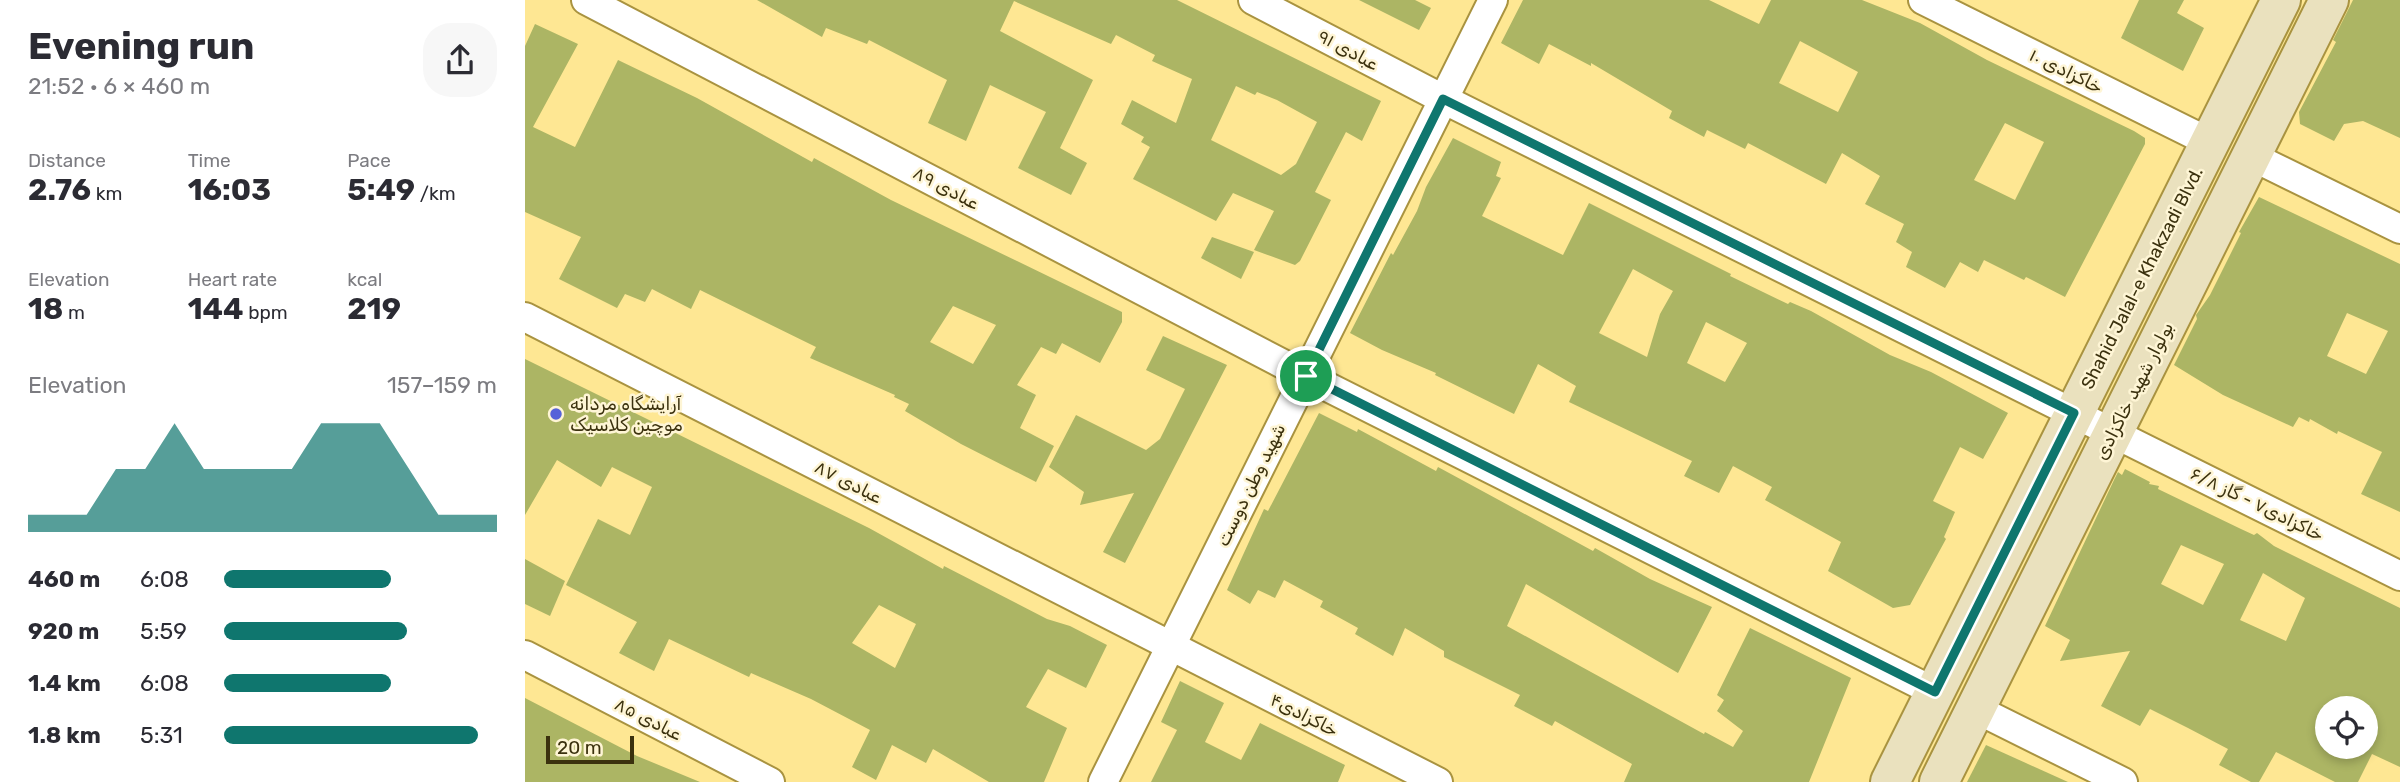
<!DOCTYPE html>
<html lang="en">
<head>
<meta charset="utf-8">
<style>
	:root { --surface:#fff; --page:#f7f7f7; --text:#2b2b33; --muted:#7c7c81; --accent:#0f766e }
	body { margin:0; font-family:Rubik,"Noto Sans Arabic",sans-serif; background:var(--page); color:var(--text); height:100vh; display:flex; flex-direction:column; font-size:26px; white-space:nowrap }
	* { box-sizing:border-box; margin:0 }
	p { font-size:23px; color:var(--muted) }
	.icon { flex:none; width:38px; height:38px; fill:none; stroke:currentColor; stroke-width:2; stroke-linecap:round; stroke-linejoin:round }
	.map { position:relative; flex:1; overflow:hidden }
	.sheet { display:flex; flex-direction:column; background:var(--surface); width:525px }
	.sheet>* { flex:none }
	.controls { position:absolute; left:1790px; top:696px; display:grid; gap:14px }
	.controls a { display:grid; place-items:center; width:63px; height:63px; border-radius:50%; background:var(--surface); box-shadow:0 4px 10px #0003; font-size:35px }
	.scale { position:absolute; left:21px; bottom:18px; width:88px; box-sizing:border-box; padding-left:7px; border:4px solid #3b310e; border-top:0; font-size:19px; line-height:24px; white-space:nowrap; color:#3b310e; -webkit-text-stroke:5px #fef5d5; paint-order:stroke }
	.pin { position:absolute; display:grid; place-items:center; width:60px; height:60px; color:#fff; margin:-30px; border:4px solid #fff; border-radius:50%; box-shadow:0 2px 7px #0007 }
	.round { display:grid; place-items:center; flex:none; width:74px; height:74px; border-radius:28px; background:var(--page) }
	.headline { display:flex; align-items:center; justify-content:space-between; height:119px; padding:0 28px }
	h1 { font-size:38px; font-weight:700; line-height:52px }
	.metrics { display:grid; grid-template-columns:repeat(3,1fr); gap:10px; height:119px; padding:7px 28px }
	.metrics div { display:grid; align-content:center }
	.metrics b { font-size:30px; font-weight:700 }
	.metrics small { font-size:19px; font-weight:400 }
	.metrics p { font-size:19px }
	.chart { height:196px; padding:14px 28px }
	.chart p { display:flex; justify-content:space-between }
	.chart svg { width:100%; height:126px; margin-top:7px; fill:var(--accent); opacity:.7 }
	ul { padding:0 28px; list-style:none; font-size:23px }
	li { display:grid; grid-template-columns:112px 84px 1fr; align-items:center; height:52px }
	li i { height:18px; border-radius:9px; background:var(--accent) }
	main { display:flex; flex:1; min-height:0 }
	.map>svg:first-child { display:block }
	.building { fill:#acb564; fill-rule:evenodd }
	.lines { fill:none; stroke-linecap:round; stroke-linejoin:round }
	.street-casing { stroke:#a99340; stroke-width:32 }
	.secondary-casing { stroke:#a99340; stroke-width:42 }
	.street { stroke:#fff; stroke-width:28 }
	.secondary { stroke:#eae1be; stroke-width:38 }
	.route-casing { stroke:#fff; stroke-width:14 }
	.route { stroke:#0f766e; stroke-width:9 }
	.poi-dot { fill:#5662d9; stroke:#fef5d5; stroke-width:2.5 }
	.labels { text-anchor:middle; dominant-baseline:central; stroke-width:5; stroke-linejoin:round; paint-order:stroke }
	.street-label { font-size:18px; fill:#3b310e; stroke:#fef5d5 }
	.poi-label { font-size:18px; fill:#3b310e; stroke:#fef5d5; text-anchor:start }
</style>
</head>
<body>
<main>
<section class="sheet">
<div class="headline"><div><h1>Evening run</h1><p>21:52 · 6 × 460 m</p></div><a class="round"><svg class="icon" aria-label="share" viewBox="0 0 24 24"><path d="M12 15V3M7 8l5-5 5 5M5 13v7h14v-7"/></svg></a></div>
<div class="metrics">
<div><p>Distance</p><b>2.76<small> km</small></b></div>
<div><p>Time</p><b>16:03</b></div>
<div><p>Pace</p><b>5:49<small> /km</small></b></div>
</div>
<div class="metrics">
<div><p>Elevation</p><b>18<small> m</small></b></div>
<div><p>Heart rate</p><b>144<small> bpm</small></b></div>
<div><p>kcal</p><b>219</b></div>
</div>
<div class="chart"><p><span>Elevation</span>157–159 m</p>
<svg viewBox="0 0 160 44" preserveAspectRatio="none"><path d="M0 44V38L10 38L20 38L30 22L40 22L50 6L60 22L70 22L80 22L90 22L100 6L110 6L120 6L130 22L140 38L150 38L160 38V44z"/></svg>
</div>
<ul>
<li><b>460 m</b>6:08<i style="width:61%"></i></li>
<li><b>920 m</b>5:59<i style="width:67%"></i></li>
<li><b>1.4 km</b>6:08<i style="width:61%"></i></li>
<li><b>1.8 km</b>5:31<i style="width:93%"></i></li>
</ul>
</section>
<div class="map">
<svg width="1875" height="782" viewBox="0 0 1875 782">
	<rect width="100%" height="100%" fill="#fee793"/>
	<g class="building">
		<path d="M232,0h420l204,101 -19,40 -16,-9 -31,60 16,8 -31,61 -5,4 -41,-15 20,-39 -41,-18 -17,28 -83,-42 17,-32 -9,-5 3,-5 -23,-13 11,-24 44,23 16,-44 -40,-18 3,-6 -39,-20 -5,9 -97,-43 -14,30 93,49 -33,68 27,15 -16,32 -53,-27 28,-56 -56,-27 -24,56 -38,-18 19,-43 -78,-40 -2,4 -41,-16 -4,9zM711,86l19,9 2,-3 20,8 40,22 -21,42 -15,11 -70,-35z"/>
		<path d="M834,0h56l16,8 -12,22z"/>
		<path d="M998,0h186l50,24 12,-24h91l58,23 67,37 147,71 11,7v6l-80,153 -39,-20 -2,3 -40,-20 -6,12 -18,-10 -15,26 -39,-21 6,-15 -16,-10 8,-18 -39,-20 15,-28 -38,-23 -16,31 -78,-41 -3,6 -38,-19 -3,7 -35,-19 3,-7 -81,-48v3l-42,-22 -10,20 -38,-21zM1275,41l58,31 -20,40 -59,-29zM1480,123l39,19 -29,58 -41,-20z"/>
		<path d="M1614,0h45l-7,13 27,15 -21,43 -62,-33z"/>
		<path d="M1828,0h47v138l-37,-17 -19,3 -10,17 -34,-17 -1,-12 37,-70 -3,-2z"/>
		<path d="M10,24l43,20 -45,83 42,20 43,-87 79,38 115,64 2,-4 77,42 231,112v10l-22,41 -38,-20 -6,11 -15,-7 -24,38 19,10 -16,33 34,18 -18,36 -75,-38 -56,-33 4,-7 -15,-7 1,-2 -85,-37 6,-11 -116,-57 -9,19 -39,-20 -7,13 -20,-8 -8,14 -58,-29 22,-42 -56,-25v-166zM428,306l43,19 -23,39 -43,-22z"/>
		<path d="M928,138l48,24 -5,14 5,2 -19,38 81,39 26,-52 142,71 -1,2 58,28 2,-2 21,9 79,44 41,17 77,41 -25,46 -23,-12 -27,54 22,11 -11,25 2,2 -36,66 -17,3 -65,-37 13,-29 -76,-42 7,-13 -39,-21 -14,27 -35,-17 8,-15 -123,-59 7,-16 -38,-22 -24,50 -79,-39 1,-2 -54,-23 -32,-17 41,-80 2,2 24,-44 9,-24zM1108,269l40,22 -13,23 -13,43 -48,-24zM1181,322l41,21 -22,39 -38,-19z"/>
		<path d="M1734,197l141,67v248l-39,-18 21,-42 -44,-21 -1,3 -27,-15 -1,3 -10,-5 -6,10 -70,-32 -49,-30 23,-46 -1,-4 14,-20 31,-62 -2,-1zM1822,313l41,18 -22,43 -39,-18z"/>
		<path d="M687,237l42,15 -13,27 -40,-21z"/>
		<path d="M638,336l64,29 -102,198 -22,-11 31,-59 -54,12 4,-13 -35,-25 27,-52 70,35 14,-11 25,-50 -39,-19z"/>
		<path d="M0,359l344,169 74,41 1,-3 103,53 23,7 37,19 -21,43 -38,-19 -22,38 41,21 -23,54h-55l-56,-33 -7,14 -34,-18 -16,35 -24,-13 18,-37 -59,-31 -60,-26 -2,4 -80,-38 -15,32 -35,-18 18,-31 -71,-37 32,-66 32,16 22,-48 -40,-20 -11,20 -44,-27 -32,55zM354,605l37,19 -21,44 -43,-25z"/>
		<path d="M794,413l38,19 1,-3 78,42 2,-4 155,84 2,-3 55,31 62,28 -34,66 -152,-89 -19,42 197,108 1,-2 28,15 10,-16 -26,-20 7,-11 -7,-5 33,-67 101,50 -42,104h-185l8,-18 -77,-43 -3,5 -38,-20 6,-11 -76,-38v-6l-39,-23 -12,28 -38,-22 3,-6 -38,-21 3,-6 -39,-21 -9,18 -17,-8 -8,14 -23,-14 37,-81 4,2z"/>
		<path d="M1600,469l25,13 -1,2 10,2 -1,3 83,40 13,6 3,-2 17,13 126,62v159l-28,-13 -14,28h-23l-59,-30 -17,30h-8l-32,-17 9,-16 -40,-21 -38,-19 -10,17 -39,-20 29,-55 -70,10 10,-21 -25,-14 69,-146 4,-8 4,3zM1656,545l43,19 -21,41 -42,-21zM1738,573l42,25 -19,43 -46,-21zM1802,709h39v38h-39z"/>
		<path d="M0,559l40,22 -15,35 -25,-12z"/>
		<path d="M655,681l44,22 -19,39 36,18 19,-37 85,42 -7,17h-187l26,-52 -16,-8z"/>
		<path d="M0,698l112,58 63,26h-175z"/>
		<path d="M1461,745l82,37h-101z"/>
	</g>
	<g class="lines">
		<g class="street-casing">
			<g id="street">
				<path d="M61,0l720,376 629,316"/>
				<path d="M728,0l190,99 957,477"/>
				<path d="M1398,0l286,142"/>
				<path d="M1726,156l149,73"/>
				<path d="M0,317l913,465"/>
				<path d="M0,655l245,127"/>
				<path d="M1451,709l147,73"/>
				<path d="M578,782l390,-782"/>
			</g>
		</g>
		<g class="secondary-casing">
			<g id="secondary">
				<path d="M1365,782l391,-782"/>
				<path d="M1414,782l390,-782"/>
			</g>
		</g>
		<use href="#street" class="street"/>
		<use href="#secondary" class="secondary"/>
	</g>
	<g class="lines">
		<g class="route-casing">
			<path id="route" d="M918,99l631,314 -139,279 -629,-316z"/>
		</g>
		<use href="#route" class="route"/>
	</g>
	<circle class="poi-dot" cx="31" cy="414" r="7"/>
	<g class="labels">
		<g class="street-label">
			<text transform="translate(823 50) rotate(28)">عبادی ۹۱</text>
			<text transform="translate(1541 71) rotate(26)">خاکزادی ۱۰</text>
			<text transform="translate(421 188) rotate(28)">عبادی ۸۹</text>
			<text transform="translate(1617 278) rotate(-63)">Shahid Jalal-e Khakzadi Blvd.</text>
			<text transform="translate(1609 391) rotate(-63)">بولوار شهید خاکزادی</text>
			<text transform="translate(323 482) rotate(27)">عبادی ۸۷</text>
			<text transform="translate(726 485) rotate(-64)">شهید وطن دوست</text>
			<text transform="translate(1732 504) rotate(26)">خاکزادی۷ - گاز ۶/۸</text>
			<text transform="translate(779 715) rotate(27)">خاکزادی۴</text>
			<text transform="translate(123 719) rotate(27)">عبادی ۸۵</text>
		</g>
		<g class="poi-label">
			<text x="45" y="404">آرایشگاه مردانه<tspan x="45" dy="21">موچین کلاسیک</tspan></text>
		</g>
	</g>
</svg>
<div class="controls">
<a><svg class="icon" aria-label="locate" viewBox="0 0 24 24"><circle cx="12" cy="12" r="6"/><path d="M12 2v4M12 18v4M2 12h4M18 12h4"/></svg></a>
</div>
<div class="scale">20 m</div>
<div class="pin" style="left:781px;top:376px;background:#1e9e55"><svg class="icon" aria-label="arrive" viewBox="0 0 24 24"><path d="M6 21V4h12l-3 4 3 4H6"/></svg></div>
</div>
</main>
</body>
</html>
